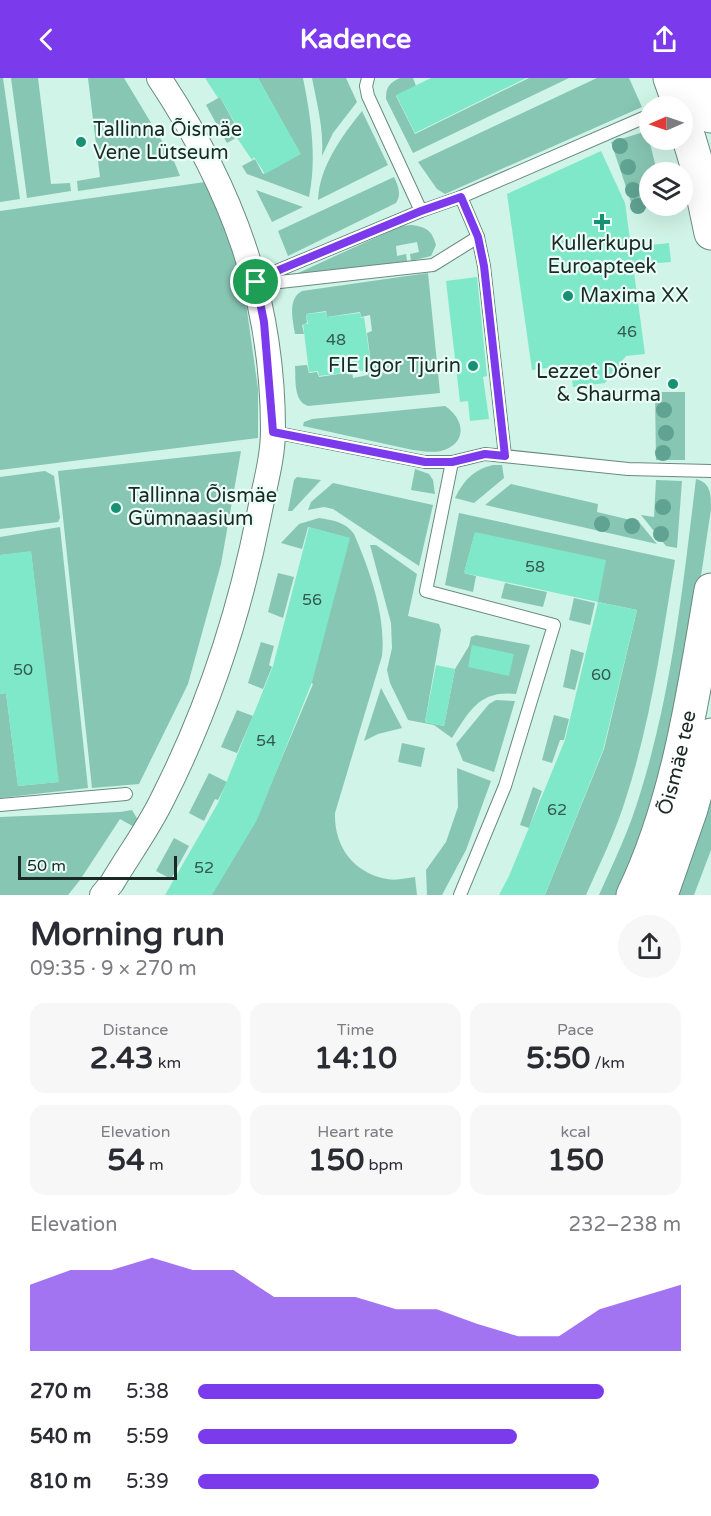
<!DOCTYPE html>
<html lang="en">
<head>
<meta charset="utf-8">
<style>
	:root { --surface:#fff; --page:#f7f7f7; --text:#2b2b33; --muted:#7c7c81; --accent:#7c3aed }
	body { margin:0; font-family:"Varela Round",sans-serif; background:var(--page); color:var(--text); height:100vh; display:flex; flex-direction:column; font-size:22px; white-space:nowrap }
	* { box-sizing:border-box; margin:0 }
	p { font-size:20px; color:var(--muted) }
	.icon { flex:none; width:33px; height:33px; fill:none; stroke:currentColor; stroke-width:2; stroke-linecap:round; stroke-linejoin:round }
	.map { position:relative; height:817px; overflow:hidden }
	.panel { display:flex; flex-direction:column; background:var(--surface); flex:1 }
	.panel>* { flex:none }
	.needle { width:39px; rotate:268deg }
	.buttons { position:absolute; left:639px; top:18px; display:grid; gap:12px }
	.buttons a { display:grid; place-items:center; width:54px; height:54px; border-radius:50%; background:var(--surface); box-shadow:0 6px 24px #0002; font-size:30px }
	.scale { position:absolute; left:18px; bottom:15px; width:159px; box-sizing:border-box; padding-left:6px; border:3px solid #1b2925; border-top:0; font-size:16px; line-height:21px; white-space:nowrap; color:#1b2925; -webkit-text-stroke:4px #e8fef6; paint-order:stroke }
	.pin { position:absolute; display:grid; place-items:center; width:51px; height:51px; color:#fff; margin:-26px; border:3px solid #fff; border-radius:50%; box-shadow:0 2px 6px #0007 }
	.round { display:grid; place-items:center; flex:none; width:63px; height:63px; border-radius:32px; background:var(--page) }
	.overview { display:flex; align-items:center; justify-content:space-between; height:102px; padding:0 30px }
	h1 { font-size:33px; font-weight:800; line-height:45px }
	.stats { display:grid; grid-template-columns:repeat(3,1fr); gap:9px; height:102px; padding:6px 30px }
	.stats div { display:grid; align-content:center; border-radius:15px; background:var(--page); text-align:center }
	.stats b { font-size:30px; font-weight:800 }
	.stats small { font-size:16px; font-weight:400 }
	.stats p { font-size:16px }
	.chart { height:168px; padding:12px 30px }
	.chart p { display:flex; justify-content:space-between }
	.chart svg { width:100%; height:108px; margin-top:6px; fill:var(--accent); opacity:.7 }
	ul { padding:0 30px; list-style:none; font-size:20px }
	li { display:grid; grid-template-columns:96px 72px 1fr; align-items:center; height:45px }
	li i { height:15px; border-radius:8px; background:var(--accent) }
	header { display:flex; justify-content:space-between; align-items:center; height:78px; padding:0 30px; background:var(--accent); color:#fff; font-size:27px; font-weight:800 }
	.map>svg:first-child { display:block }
	.green { fill:#87c6b2 }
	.building { fill:#7ee8c8 }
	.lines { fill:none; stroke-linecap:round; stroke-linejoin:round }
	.service-casing { stroke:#698b7f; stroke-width:14 }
	.minor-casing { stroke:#698b7f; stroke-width:26 }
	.secondary-casing { stroke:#698b7f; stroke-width:35 }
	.service { stroke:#fff; stroke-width:12 }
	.minor { stroke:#fff; stroke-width:24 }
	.secondary { stroke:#fff; stroke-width:33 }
	.tree { fill:#60a392 }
	.route-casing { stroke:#fff; stroke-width:12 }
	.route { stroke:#7c3aed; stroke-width:8 }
	.poi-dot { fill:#189074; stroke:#e8fef6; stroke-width:2 }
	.labels { text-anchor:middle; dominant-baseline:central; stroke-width:4.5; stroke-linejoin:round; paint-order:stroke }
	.number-label { font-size:16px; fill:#34594e }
	.poi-label { font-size:20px; fill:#1b2925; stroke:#e8fef6; text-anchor:start }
	.street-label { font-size:20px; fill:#1b2925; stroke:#e8fef6 }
</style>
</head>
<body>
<header><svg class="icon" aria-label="back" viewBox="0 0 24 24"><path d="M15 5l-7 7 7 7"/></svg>Kadence<svg class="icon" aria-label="share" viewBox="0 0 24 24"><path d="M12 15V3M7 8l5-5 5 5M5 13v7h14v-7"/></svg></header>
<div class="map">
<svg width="711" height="817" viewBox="0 0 711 817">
	<rect width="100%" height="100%" fill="#d0f4e7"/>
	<g class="green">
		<path d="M0,0h3l17,121 -20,3z"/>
		<path d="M11,0h27l13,106 19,-1 1,8 -44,7z"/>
		<path d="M88,0h36l50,83 6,15 -102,15 -1,-10 23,-4z"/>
		<path d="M258,0h45c8,40 14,79 6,119l-62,-23 -5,-8 13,-7 8,15 37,-20z"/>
		<path d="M312,0h34l11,24 -24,31 -11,23c2,-26 -5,-52 -10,-78z"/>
		<path d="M400,0h13l3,8 -20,10 19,38 114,-56h40l-156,75 -27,-54c0,-12 3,-16 14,-21z"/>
		<path d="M597,0h32l13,29 -197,87 -8,-5 -19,-27z"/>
		<path d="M220,19l21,38 -14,8 -21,-38z"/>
		<path d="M362,33l26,54 -70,35c1,-33 24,-64 44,-89z"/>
		<path d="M647,53l10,41h-7v34h4l-20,5 -23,-69z"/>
		<path d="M394,99c4,9 8,17 2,26l-108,53 -10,-25z"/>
		<path d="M205,104l24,45 14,55 15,107v49l-258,32v-259z"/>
		<path d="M256,112l47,17 -31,15z"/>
		<path d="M412,147c15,2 20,6 24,20l-5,11 -20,5 -1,-7 9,-2 -2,-10 -21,4 1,10 9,-2 1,7 -105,14 -4,-2 103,-47z"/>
		<path d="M428,195l12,120 -132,13c-15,-5 -12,-27 -13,-40l12,-1 2,8 8,-1 2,5 33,-5 1,6 15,-3v-9l3,-2 -4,-31 5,-2 -2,-16 -9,2 -1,-5 -33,5 -1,-6 -20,3 1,9 -5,2 2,9h-9c-2,-14 -8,-35 7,-43z"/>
		<path d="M655,314h30v68h-29z"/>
		<path d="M445,328c20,13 23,38 -4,45 -9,2 -19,0 -28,-1l-110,-24 1,-4 8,-3z"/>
		<path d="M241,373l-20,113 -33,120 -49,100 -47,4 -34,-317z"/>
		<path d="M493,387h9l2,13 -30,25 -19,-5c9,-18 18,-28 38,-33z"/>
		<path d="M415,391l14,5 4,6 2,14 -24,-4z"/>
		<path d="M45,393l9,5 6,42 -2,4 -58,7v-52z"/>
		<path d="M297,399l24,3 -29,31h-4l6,-31z"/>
		<path d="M696,401c15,4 15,15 15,30l-28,188 -15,63 -49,135h-20c15,-33 31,-67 41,-101 32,-102 43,-209 56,-315z"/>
		<path d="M656,402l26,1 -5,67 -11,-2 -25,-31 13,2z"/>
		<path d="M333,405l100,22 -14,61 -86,-57 -9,-2 -16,3 3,-8z"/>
		<path d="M511,406l87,20 -1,8 42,10 18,22 -172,-39z"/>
		<path d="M459,435l216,47c-13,80 -24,160 -49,238 -10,33 -26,65 -40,97h-41l59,-146 33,-139 -39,-8 -123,-69 -11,40 12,3 -3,16 -28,-7z"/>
		<path d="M319,440c13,2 27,4 35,16 16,37 32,82 28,122l-47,157c-1,33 18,60 52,66 9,2 20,-1 28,-2l2,18h-207l47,-78 56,-133 -3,-2 39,-144 -41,-11 -6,22 -21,-6 18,-19z"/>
		<path d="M60,449l28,261 -88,10v-104l6,-1 12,93 40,-4 -27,-230 -31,3v-18z"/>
		<path d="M370,467h6l41,29 -9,42 31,8 2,6 -16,92 19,4 11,-57 14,-23 2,-9 5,-2 54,10 -14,49c-36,-4 -46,16 -64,44l-18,-13 -26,-5 -18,-37 -3,-13 5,-22 -1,-25z"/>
		<path d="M278,495l16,4 -11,41 -15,-6z"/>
		<path d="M505,505l42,9 -4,15 -42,-9z"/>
		<path d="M574,520l21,5 -5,22 -21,-5z"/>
		<path d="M261,564l13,4 -5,19 3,2 -9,22 -15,-6z"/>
		<path d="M571,571l13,4 -9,37 -12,-3z"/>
		<path d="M381,610l21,40 -24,6 -14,7z"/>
		<path d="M496,622l19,1 -21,71 -31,-11 -7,-17 33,-40z"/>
		<path d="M237,632l16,6 -16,37 -16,-6z"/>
		<path d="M554,637l15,4 -5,21h-4l-8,23 -10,-3z"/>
		<path d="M402,665l23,5 -4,19 -23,-5z"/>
		<path d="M457,690l34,13 -25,69 -24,45h-15l-1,-25 20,-28 12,-35z"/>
		<path d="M209,695l18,9 -9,18 -3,-1 -11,22 -15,-8z"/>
		<path d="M533,709l9,4 -13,37 -9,-3z"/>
		<path d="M711,711v61l-17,45h-19z"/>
		<path d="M132,732l6,10 -2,8 -16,-9 -40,61 -12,15h-68v-78l120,-5z"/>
		<path d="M174,760l15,8 -18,33 -15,-8z"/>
	</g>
	<g class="building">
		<path d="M205,0h53l43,76 -36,20 -11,-17 -2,3 -15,-22 5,-3 -22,-38 -2,1z"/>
		<path d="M431,0h95l-111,55 -19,-38z"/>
		<path d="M601,73l24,52 6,44 38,-4 2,19 -38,3 12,89 -19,2 -21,27 -32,4 -3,-22 -38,5 -25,-176z"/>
		<path d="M477,199l10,99 -4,1 6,42 -19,2 -2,-20 -8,1 -14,-121z"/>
		<path d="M326,234l1,5 33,-4 1,5 3,-1 7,48 -5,1 1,4 -48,6 -1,-5 -9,1 -6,-48h5l-2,-10z"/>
		<path d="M309,449l41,11 -38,144 -55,138 -45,75h-47l53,-92 55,-137z"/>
		<path d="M475,454l131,28 -8,42 -134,-29z"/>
		<path d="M31,473l28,231 -41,4 -12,-93 -6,1v-139z"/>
		<path d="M598,524l39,8 -34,140 -58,145h-46l10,-19 56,-136z"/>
		<path d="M472,567l42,9 -5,22 -41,-9z"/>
		<path d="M436,587l19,4 -11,57 -19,-4z"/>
	</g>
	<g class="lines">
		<g class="service-casing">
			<g id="service">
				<path d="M368,0l-2,8 2,10 53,115 40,-14 189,-82"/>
				<path d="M461,119l17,40 6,29 21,190"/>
				<path d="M421,133l-142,59 -23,12h24l153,-17 45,-28"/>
				<path d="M273,354l152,30h27"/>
				<path d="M0,727l126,-11"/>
				<path d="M460,817l45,-109 49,-161 -128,-34 26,-129 33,-8 143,15 83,2"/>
			</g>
		</g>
		<g class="minor-casing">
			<path id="minor" d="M102,817l10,-12c16,-27 35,-53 49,-81 47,-92 78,-186 98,-287 5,-27 14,-56 14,-85 0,-133 -41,-242 -114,-352"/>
		</g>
		<g class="secondary-casing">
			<g id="secondary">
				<path d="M670,0l10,28"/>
				<path d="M699,0l12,38"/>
				<path d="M682,37l14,47 15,71"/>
				<path id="s1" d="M633,817c45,-93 61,-204 78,-305"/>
				<path d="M661,817l30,-86 20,-74"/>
			</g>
		</g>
		<use href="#service" class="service"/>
		<use href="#minor" class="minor"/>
		<use href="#secondary" class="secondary"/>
	</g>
	<g class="tree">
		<circle cx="620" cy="68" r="8"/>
		<circle cx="628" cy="89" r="8"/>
		<circle cx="633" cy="112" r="8"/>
		<circle cx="638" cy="128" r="8"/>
		<circle cx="664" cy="332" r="8"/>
		<circle cx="666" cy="355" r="8"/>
		<circle cx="663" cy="375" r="8"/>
		<circle cx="663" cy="429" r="8"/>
		<circle cx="602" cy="446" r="8"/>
		<circle cx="632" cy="448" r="8"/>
		<circle cx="661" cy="456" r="8"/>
	</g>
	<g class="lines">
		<g class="route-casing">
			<path id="route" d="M461,119l17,40 6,29 21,190 -20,-2 -33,8h-27l-152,-30 -9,-110 -8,-40 23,-12 142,-59z"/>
		</g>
		<use href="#route" class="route"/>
	</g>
	<g class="poi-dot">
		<circle cx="81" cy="64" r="6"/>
		<path d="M599 135h6v6h6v6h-6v6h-6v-6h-6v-6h6z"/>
		<circle cx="568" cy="218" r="6"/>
		<circle cx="473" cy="288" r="6"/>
		<circle cx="673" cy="306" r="6"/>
		<circle cx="116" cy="430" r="6"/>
	</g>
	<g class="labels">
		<g class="number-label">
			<text x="627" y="254">46</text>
			<text x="336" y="262">48</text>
			<text x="535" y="489">58</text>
			<text x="312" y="522">56</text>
			<text x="23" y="592">50</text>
			<text x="601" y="597">60</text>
			<text x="266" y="663">54</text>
			<text x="557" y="732">62</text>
			<text x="204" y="790">52</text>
		</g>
		<g class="poi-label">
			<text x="93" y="52">Tallinna Õismäe<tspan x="93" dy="23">Vene Lütseum</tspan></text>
			<text x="602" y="166" text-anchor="middle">Kullerkupu<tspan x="602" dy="23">Euroapteek</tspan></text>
			<text x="580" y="218">Maxima XX</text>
			<text x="461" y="288" text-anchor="end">FIE Igor Tjurin</text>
			<text x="661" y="294" text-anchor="end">Lezzet Döner<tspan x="661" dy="23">&amp; Shaurma</tspan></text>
			<text x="128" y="418">Tallinna Õismäe<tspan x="128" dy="23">Gümnaasium</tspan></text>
		</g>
		<g class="street-label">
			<text stroke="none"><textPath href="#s1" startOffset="140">Õismäe tee</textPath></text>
		</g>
	</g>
</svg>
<div class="buttons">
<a><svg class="needle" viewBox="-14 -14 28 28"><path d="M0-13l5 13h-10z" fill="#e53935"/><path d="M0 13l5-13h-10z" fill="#7c7c81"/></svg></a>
<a><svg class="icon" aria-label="layers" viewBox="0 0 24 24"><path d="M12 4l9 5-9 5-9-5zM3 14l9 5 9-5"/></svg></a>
</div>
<div class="scale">50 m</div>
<div class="pin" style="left:256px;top:204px;background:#1e9e55"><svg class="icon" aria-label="arrive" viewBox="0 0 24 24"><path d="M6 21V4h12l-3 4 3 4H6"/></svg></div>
</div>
<section class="panel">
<div class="overview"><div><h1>Morning run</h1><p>09:35 · 9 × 270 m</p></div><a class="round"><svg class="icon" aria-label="share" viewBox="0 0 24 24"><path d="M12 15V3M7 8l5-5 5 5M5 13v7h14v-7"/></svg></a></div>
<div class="stats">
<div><p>Distance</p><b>2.43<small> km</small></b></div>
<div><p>Time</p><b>14:10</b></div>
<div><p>Pace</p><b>5:50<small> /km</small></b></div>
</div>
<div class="stats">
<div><p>Elevation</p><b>54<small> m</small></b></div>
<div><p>Heart rate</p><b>150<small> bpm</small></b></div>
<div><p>kcal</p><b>150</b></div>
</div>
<div class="chart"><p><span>Elevation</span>232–238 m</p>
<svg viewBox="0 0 160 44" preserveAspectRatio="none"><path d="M0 44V17L10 11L20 11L30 6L40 11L50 11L60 22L70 22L80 22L90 27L100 27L110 33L120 38L130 38L140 27L150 22L160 17V44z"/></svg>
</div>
<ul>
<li><b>270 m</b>5:38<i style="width:84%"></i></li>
<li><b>540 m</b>5:59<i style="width:66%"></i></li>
<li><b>810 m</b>5:39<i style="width:83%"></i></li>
</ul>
</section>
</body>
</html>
